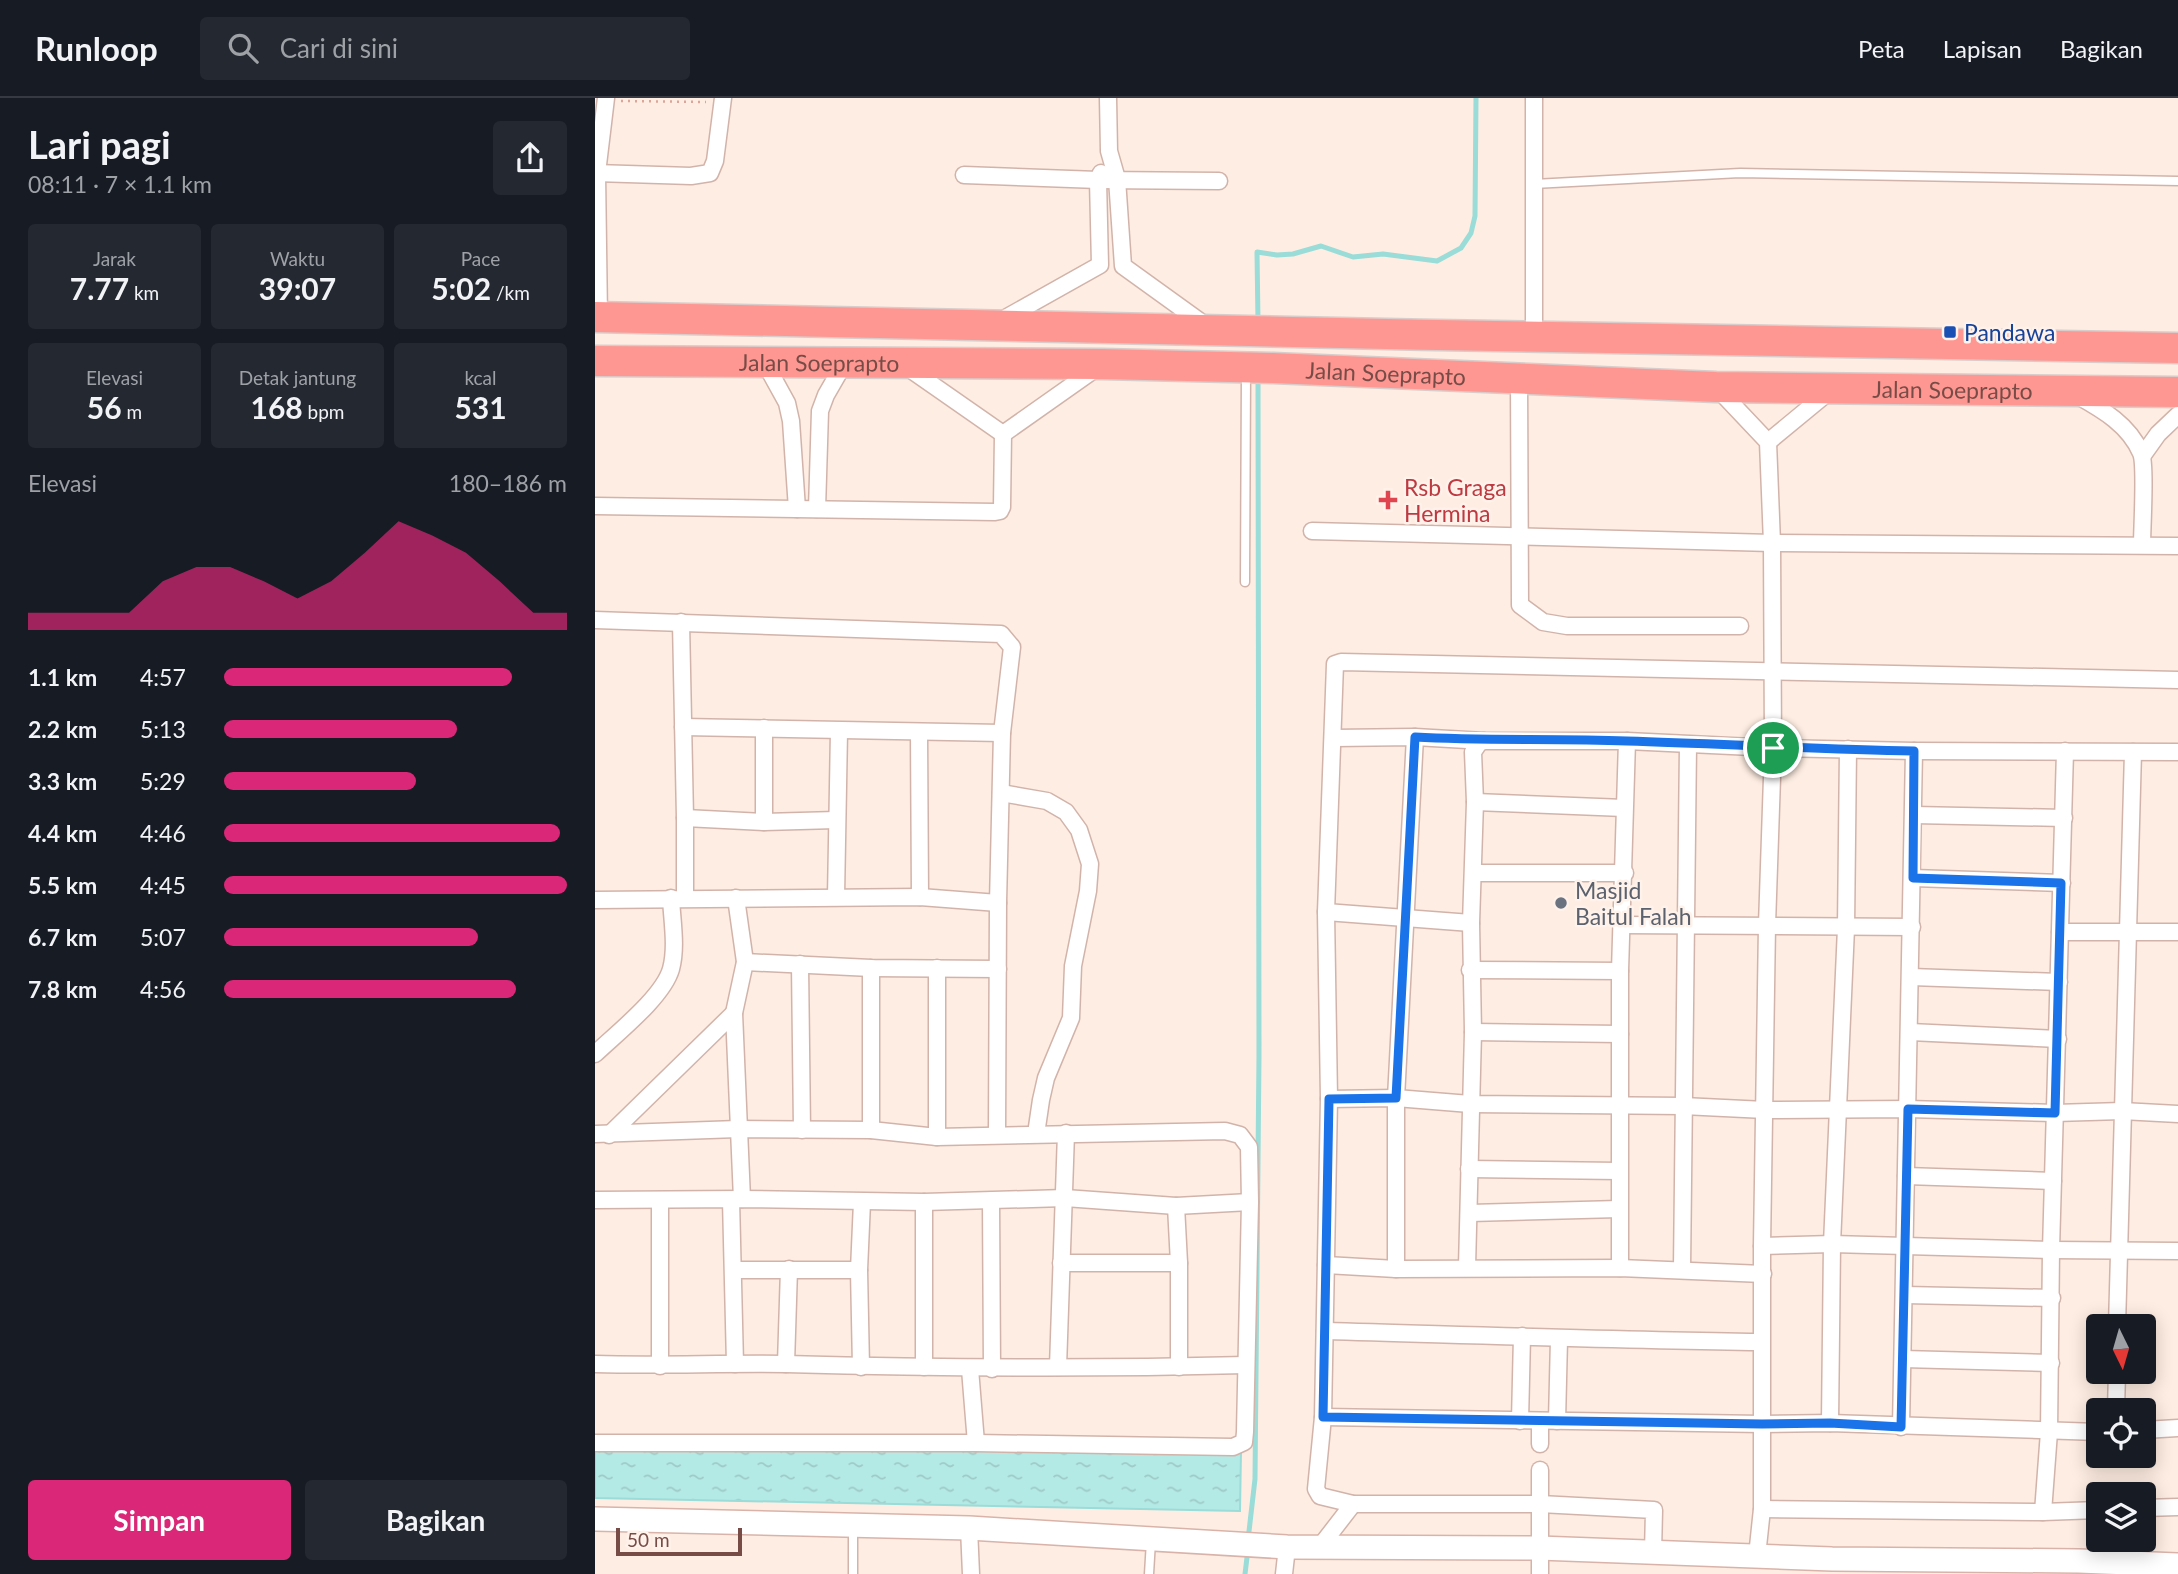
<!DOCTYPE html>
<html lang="id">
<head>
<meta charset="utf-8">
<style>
	:root { --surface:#171b24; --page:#242831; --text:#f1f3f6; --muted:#9ea1a6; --line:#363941; --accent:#db2777 }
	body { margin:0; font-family:Lato,sans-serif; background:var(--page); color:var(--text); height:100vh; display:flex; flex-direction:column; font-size:26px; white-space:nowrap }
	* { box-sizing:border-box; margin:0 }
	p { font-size:23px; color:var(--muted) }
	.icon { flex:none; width:38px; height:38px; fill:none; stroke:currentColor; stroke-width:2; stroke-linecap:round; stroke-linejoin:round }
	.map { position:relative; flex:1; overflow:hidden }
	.panel { display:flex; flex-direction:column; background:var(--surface); width:595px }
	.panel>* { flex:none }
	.needle { width:46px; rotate:175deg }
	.controls { position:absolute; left:1491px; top:1216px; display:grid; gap:14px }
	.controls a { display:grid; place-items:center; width:70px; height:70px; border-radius:7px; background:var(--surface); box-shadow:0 4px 18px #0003; font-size:35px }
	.scale { position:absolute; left:21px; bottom:18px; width:126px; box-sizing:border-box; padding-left:7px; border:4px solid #784c46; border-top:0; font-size:19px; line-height:24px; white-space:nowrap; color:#784c46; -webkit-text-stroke:5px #fff2ea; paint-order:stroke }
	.pin { position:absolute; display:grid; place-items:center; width:60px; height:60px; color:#fff; margin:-30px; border:4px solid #fff; border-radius:50%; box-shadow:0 2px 7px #0007 }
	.round { display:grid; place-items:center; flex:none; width:74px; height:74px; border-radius:7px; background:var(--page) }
	.summary { display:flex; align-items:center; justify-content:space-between; height:119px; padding:0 28px }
	h1 { font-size:38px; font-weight:700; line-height:52px }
	.metrics { display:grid; grid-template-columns:repeat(3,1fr); gap:10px; height:119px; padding:7px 28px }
	.metrics div { display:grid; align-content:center; border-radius:7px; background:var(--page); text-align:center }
	.metrics b { font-size:30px; font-weight:700 }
	.metrics small { font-size:19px; font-weight:400 }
	.metrics p { font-size:19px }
	.chart { height:196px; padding:14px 28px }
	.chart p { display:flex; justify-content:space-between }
	.chart svg { width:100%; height:126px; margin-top:7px; fill:var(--accent); opacity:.7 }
	.action { display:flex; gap:14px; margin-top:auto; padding:14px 28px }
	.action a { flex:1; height:80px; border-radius:7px; background:var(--accent); color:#fff; font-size:28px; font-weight:700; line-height:80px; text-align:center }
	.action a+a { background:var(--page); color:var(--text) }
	ul { padding:0 28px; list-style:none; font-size:23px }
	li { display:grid; grid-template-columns:112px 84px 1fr; align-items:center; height:52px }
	li i { height:18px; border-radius:9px; background:var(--accent) }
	header { display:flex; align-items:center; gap:42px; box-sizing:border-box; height:98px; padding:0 35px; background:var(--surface); border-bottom:2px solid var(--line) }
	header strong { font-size:33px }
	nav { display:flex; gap:38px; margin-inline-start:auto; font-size:24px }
	.search { width:490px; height:63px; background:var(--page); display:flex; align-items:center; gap:18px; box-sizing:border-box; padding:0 24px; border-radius:7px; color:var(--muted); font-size:26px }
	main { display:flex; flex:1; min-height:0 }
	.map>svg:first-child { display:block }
	.water { fill:url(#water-ripples); stroke:#99dcd8; stroke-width:2 }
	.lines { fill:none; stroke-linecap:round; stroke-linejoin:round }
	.stream { stroke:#99dcd8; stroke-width:5 }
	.lane-casing { stroke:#d2b3aa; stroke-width:11 }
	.street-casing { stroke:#d2b3aa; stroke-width:19 }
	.secondary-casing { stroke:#d9b3a9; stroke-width:26 }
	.highway-casing { stroke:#d9cdcb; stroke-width:33 }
	.path { stroke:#dba59a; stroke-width:2.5; stroke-dasharray:2 5; stroke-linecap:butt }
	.lane { stroke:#fff; stroke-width:8 }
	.street { stroke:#fff; stroke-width:16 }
	.secondary { stroke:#fff; stroke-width:23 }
	.highway { stroke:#fe9792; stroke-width:30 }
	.route-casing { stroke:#fff; stroke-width:14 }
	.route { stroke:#1a73e8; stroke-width:9 }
	.transit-dot { fill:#1a4fb4; stroke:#fff2ea; stroke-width:2.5 }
	.health-dot { fill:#e0444e; stroke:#fff2ea; stroke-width:2.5 }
	.worship-dot { fill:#6b7280; stroke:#fff2ea; stroke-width:2.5 }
	.labels { text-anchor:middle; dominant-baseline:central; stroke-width:5; stroke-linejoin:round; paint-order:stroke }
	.transit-label { font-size:23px; fill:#164399; stroke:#fff2ea; text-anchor:start }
	.street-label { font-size:23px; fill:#784c46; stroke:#fff2ea }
	.health-label { font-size:23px; fill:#be3a42; stroke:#fff2ea; text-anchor:start }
	.worship-label { font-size:23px; fill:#5b616d; stroke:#fff2ea; text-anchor:start }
</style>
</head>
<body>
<header>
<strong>Runloop</strong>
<div class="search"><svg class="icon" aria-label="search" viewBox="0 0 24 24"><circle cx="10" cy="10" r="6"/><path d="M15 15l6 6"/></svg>Cari di sini</div>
<nav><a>Peta</a><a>Lapisan</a><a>Bagikan</a></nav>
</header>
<main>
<section class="panel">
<div class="summary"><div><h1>Lari pagi</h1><p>08:11 · 7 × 1.1 km</p></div><a class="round"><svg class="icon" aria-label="share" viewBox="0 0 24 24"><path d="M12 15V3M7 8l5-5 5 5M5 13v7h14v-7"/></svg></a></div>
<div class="metrics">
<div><p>Jarak</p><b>7.77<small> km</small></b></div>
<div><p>Waktu</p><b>39:07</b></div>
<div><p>Pace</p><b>5:02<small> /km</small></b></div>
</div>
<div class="metrics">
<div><p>Elevasi</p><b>56<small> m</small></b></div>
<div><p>Detak jantung</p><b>168<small> bpm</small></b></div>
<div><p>kcal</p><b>531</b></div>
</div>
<div class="chart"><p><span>Elevasi</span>180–186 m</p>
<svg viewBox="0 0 160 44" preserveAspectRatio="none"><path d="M0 44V38L10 38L20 38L30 38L40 27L50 22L60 22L70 27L80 33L90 27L100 17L110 6L120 11L130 17L140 27L150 38L160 38V44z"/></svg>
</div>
<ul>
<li><b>1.1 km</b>4:57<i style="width:84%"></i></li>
<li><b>2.2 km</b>5:13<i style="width:68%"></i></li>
<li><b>3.3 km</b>5:29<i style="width:56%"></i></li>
<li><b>4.4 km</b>4:46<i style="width:98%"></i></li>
<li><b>5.5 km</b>4:45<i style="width:100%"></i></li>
<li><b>6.7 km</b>5:07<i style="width:74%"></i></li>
<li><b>7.8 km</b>4:56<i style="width:85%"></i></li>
</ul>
<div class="action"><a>Simpan</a><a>Bagikan</a></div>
</section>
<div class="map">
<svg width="1583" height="1476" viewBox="0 0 1583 1476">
	<defs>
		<pattern id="water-ripples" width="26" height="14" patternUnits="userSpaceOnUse" patternTransform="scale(1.75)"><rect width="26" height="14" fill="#b4eae6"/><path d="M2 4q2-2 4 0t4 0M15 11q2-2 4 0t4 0" fill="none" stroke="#9ecac7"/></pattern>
	</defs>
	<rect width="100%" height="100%" fill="#feede2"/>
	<path class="water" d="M0,1350l646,2 -1,61 -645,-13z"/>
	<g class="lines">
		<g class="stream">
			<path d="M663,224l-1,-70 20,3 16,-1 28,-8 32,11 30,-3 54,7 24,-13 10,-15 4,-17 1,-118"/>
			<path d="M653,1442l7,-61 4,-424 -1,-678"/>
			<path d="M650,1476l3,-25"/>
		</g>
		<g class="lane-casing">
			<g id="lane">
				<path d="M939,86l206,-11 438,8"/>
				<path d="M650,484l1,-210"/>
				<path d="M258,1430v46"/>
				<path d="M554,1476l2,-33"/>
			</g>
		</g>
		<g class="street-casing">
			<g id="street">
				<path d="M513,0l1,53 8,28 6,87 86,62"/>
				<path d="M939,0v241"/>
				<path d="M0,75l96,3 19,-3 5,-12 8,-63"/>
				<path d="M369,77l134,5 121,1"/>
				<path d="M4,220l-2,-145 9,-75"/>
				<path d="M407,222l98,-55 -2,-85 3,-7"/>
				<path d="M170,265l22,40 4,18 6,88"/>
				<path d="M309,267l99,69"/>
				<path d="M924,280l1,227 23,17 24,4h173"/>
				<path d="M1121,289l52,55 4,101 1,205 -6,177 -5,321v263l-5,47"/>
				<path d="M1483,298c25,14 51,29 63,57 5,11 1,76 1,92"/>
				<path d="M408,336l95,-67"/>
				<path d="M1173,344l63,-52"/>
				<path d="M1548,357l15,-21 20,-19"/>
				<path d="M0,408l400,6 5,-1 2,-4 1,-73"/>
				<path d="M222,411l3,-98 6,-16 19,-33"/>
				<path d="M717,433l460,12 406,3"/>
				<path d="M0,522l406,14 11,13 -10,86 -4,170 -1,231"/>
				<path d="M86,524l4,196v80"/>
				<path d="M88,629l319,6"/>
				<path d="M169,630v94"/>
				<path d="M324,634l1,165"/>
				<path d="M739,640l81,-1 69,4"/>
				<path d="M406,695l46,8 19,11 13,18 11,34 -2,27 -15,75 -2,52 -25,60 -5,22 -5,34"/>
				<path d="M880,704l149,6"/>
				<path d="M1319,717l150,3"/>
				<path d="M90,720l79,4 72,-2"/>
				<path d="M879,775h151"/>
				<path d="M1318,780l149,5"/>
				<path d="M241,799l3,-166"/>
				<path d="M141,800l9,64 -11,51 8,186"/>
				<path d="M0,802l325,-3 78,6"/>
				<path d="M731,814l145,11"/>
				<path d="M1026,827l291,2"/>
				<path d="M1465,834h118"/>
				<path d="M150,864l126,6 127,1"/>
				<path d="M205,866l2,166"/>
				<path d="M342,870v169"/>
				<path d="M875,872l150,1"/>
				<path d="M1316,879l148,5"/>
				<path d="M878,934l147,2"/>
				<path d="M1315,934l148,7"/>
				<path d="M0,956c22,-21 68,-57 76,-85 6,-22 1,-48 0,-71"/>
				<path d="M734,1001l67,-1 74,6 213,2 82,4 143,-1 147,4 67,-2 56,3"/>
				<path d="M276,1032v-162"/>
				<path d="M0,1036l143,-5 133,1 66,7 288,-6 15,4 9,12 1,55 -5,230 -1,10 -11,5 -257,-4h-381"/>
				<path d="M14,1037l125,-122"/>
				<path d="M874,1071l150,2"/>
				<path d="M1311,1078l147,5"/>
				<path d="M0,1102l147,-1 182,3 141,-4 111,8 74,-4"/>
				<path d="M136,1102l4,164"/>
				<path d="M396,1103l1,168"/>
				<path d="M329,1104v165"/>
				<path d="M581,1108l3,57v104"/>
				<path d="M875,1115l149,-4"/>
				<path d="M1167,1148l70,-2 219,6 127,1"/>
				<path d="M466,1165h118"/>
				<path d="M731,1167l70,4 224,-1 143,6"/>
				<path d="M872,1169l6,-235 -2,-109 4,-121 -2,-50 6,-9 5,-2h143l146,7 141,3 264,1"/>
				<path d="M1025,1170v-297l7,-230"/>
				<path d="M801,1171v-171l19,-361"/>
				<path d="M1087,1171l6,-524"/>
				<path d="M139,1172h125"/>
				<path d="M1310,1197l147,3"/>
				<path d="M1522,1228l16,-574"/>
				<path d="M730,1233c146,4 291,9 436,11"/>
				<path d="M1308,1261l148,4"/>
				<path d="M0,1266c64,2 127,-1 191,0 153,4 307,5 460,1"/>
				<path d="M191,1266l3,-95"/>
				<path d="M65,1268v-166"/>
				<path d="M266,1269l-2,-97 3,-68"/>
				<path d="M463,1269l8,-234"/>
				<path d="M375,1271l6,74"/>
				<path d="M1521,1312l1,-38"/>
				<path d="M728,1319l439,7 68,-1 268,9"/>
				<path d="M925,1323l2,-85"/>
				<path d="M945,1323v23"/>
				<path d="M962,1323l2,-82"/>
				<path d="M1235,1325l2,-179 14,-316 2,-179"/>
				<path d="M1306,1329l13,-676"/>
				<path d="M1549,1332l34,-2"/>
				<path d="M945,1372v104"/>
				<path d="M1549,1410l34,-1"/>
				<path d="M1167,1411l281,3 55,-2"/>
				<path d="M1448,1414l6,-80 2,-182 14,-499"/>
				<path d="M374,1430l2,46"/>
				<path d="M724,1450l34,-44"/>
				<path d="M1058,1455l1,-43 -114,-6h-187l-33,-8 -4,-7 7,-72 6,-318 -3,-187 9,-248 6,-2 837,18"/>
				<path d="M689,1476l3,-27"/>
			</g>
		</g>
		<g class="secondary-casing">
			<path id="secondary" d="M0,1421l374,9 318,19 252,1 293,11 247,2 99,4"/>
		</g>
		<g class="highway-casing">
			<g id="highway">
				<path d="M0,219c528,11 1055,24 1583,31"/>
				<path id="s1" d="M0,263l507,3 171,4 443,19 462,5"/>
			</g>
		</g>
		<path class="path" d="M26,3l85,1"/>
		<use href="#lane" class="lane"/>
		<use href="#street" class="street"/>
		<use href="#secondary" class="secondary"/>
		<use href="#highway" class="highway"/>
	</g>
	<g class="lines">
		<g class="route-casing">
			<path id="route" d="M820,639c71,4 141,1 212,4 96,3 191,8 287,10l-1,127 148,5 -6,230 -147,-4 -7,318 -71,-4 -68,1 -439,-7 6,-318 67,-1z"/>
		</g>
		<use href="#route" class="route"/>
	</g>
	<rect class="transit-dot" x="1348" y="227" width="14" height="14" rx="3.5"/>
	<path class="health-dot" d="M789.5 391.5h7v7h7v7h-7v7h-7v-7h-7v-7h7z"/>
	<circle class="worship-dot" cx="966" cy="805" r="7"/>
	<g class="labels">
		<g class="transit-label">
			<text x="1369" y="234">Pandawa</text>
		</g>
		<g class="street-label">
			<text stroke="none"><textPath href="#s1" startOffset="224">Jalan Soeprapto</textPath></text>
			<text stroke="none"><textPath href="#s1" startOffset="791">Jalan Soeprapto</textPath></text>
			<text stroke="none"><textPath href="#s1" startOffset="1358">Jalan Soeprapto</textPath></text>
		</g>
		<g class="health-label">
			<text x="809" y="389">Rsb Graga<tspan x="809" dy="26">Hermina</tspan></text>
		</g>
		<g class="worship-label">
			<text x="980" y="792">Masjid<tspan x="980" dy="26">Baitul Falah</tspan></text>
		</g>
	</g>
</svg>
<div class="controls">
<a><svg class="needle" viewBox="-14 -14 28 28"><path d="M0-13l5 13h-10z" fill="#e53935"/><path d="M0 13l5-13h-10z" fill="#9ea1a6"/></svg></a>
<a><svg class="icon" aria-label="locate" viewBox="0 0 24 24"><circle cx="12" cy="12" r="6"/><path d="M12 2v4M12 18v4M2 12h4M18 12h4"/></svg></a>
<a><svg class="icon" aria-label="layers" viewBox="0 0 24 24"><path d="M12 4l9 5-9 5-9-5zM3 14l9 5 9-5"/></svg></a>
</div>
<div class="scale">50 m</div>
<div class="pin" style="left:1178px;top:650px;background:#1e9e55"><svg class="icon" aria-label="arrive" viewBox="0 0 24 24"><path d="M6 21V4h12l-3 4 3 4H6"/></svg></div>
</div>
</main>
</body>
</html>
